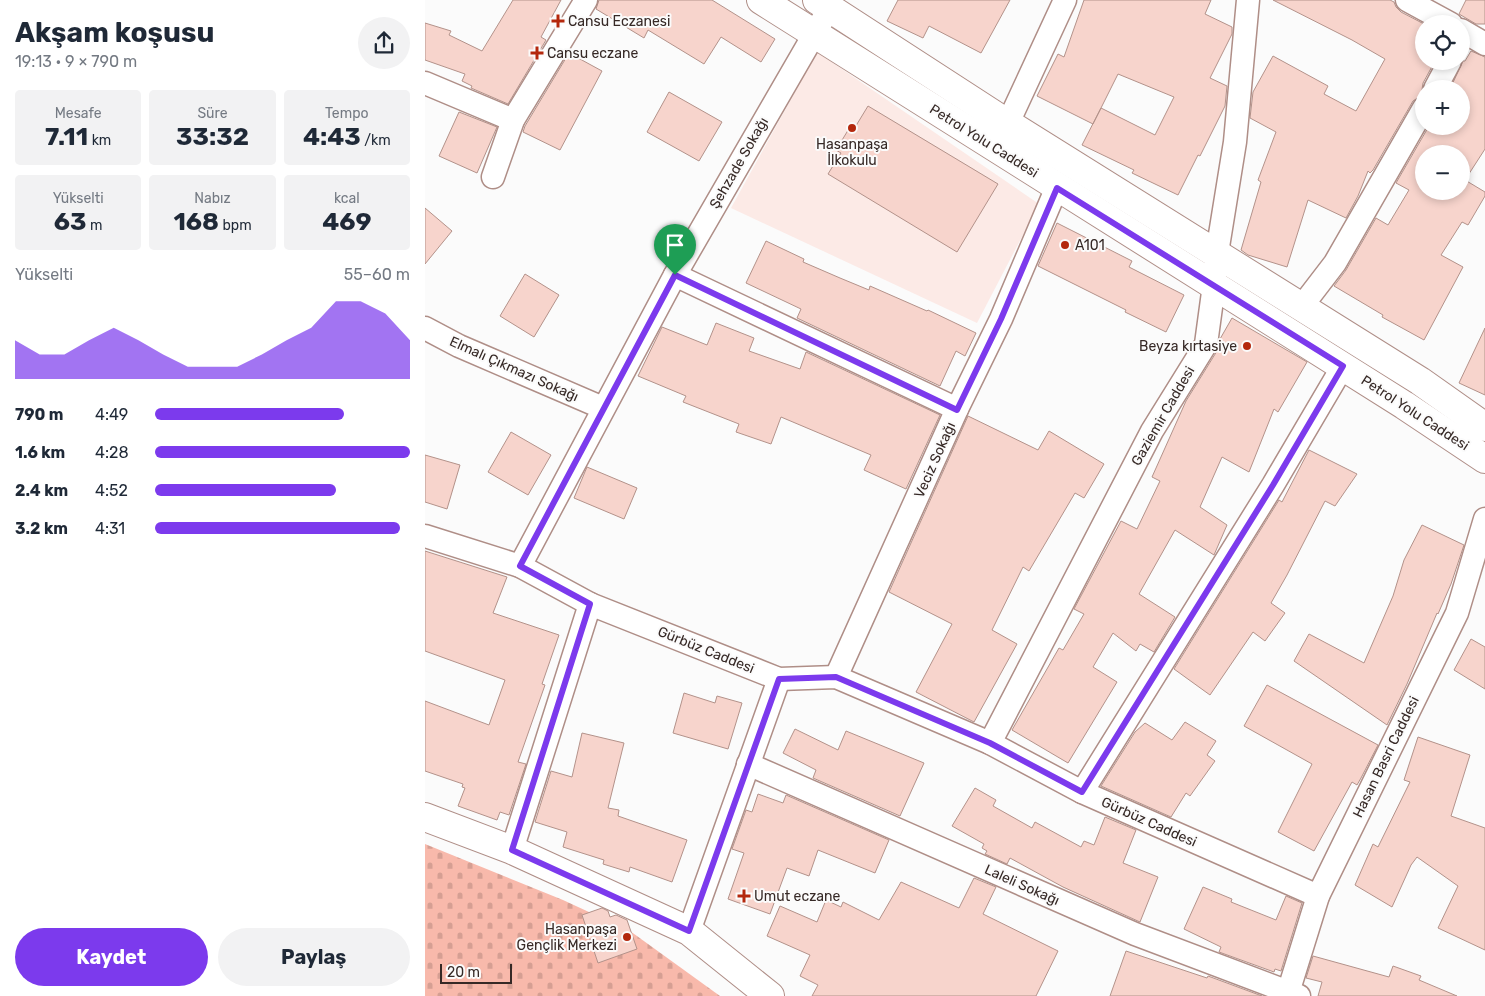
<!DOCTYPE html>
<html lang="tr">
<head>
<meta charset="utf-8">
<style>
	:root { --surface:#fff; --page:#f2f2f3; --text:#1f2937; --muted:#747a83; --accent:#7c3aed }
	body { margin:0; font-family:Rubik,sans-serif; background:var(--page); color:var(--text); height:100vh; display:flex; flex-direction:column; font-size:19px; white-space:nowrap }
	* { box-sizing:border-box; margin:0 }
	p { font-size:16px; color:var(--muted) }
	.icon { flex:none; width:28px; height:28px; fill:none; stroke:currentColor; stroke-width:2; stroke-linecap:round; stroke-linejoin:round }
	.map { position:relative; flex:1; overflow:hidden }
	.drawer { display:flex; flex-direction:column; background:var(--surface); width:425px }
	.drawer>* { flex:none }
	.tools { position:absolute; left:990px; top:15px; display:grid; gap:10px }
	.tools a { display:grid; place-items:center; width:55px; height:55px; border-radius:50%; background:var(--surface); box-shadow:0 2px 8px #0003; font-size:25px }
	.scale { position:absolute; left:15px; bottom:12px; width:72px; box-sizing:border-box; padding-left:5px; border:2px solid #362926; border-top:0; font-size:14px; line-height:18px; white-space:nowrap; color:#362926; -webkit-text-stroke:4px #fbfbfb; paint-order:stroke }
	.pin { position:absolute; display:grid; place-items:center; width:42px; height:42px; color:#fff; margin:-51px -21px; border-radius:50% 50% 50% 0; rotate:-45deg; box-shadow:0 0 5px #0007 }
	.pin .icon { rotate:45deg }
	.round { display:grid; place-items:center; flex:none; width:52px; height:52px; border-radius:26px; background:var(--page) }
	.headline { display:flex; align-items:center; justify-content:space-between; height:85px; padding:0 15px }
	h1 { font-size:28px; font-weight:700; line-height:38px }
	.metrics { display:grid; grid-template-columns:repeat(3,1fr); gap:8px; height:85px; padding:5px 15px }
	.metrics div { display:grid; align-content:center; border-radius:5px; background:var(--page); text-align:center }
	.metrics b { font-size:25px; font-weight:700 }
	.metrics small { font-size:14px; font-weight:400 }
	.metrics p { font-size:14px }
	.chart { height:140px; padding:10px 15px }
	.chart p { display:flex; justify-content:space-between }
	.chart svg { width:100%; height:90px; margin-top:5px; fill:var(--accent); opacity:.7 }
	.button { display:flex; gap:10px; margin-top:auto; padding:10px 15px }
	.button a { flex:1; height:58px; border-radius:30px; background:var(--accent); color:#fff; font-size:20px; font-weight:700; line-height:58px; text-align:center }
	.button a+a { background:var(--page); color:var(--text) }
	ul { padding:0 15px; list-style:none; font-size:16px }
	li { display:grid; grid-template-columns:80px 60px 1fr; align-items:center; height:38px }
	li i { height:12px; border-radius:6px; background:var(--accent) }
	main { display:flex; flex:1; min-height:0 }
	.map>svg:first-child { display:block }
	.built { fill:#fceae6 }
	.cemetery { fill:url(#cemetery-stones) }
	.building { fill:#f7d4cc; stroke:#b3928a; fill-rule:evenodd }
	.lines { fill:none; stroke-linecap:round; stroke-linejoin:round }
	.minor-casing { stroke:#af8e87; stroke-width:25 }
	.tertiary-casing { stroke:#af8e87; stroke-width:30 }
	.secondary-casing { stroke:#af8e87; stroke-width:30 }
	.minor { stroke:#fff; stroke-width:22 }
	.tertiary { stroke:#fff; stroke-width:28 }
	.secondary { stroke:#fff; stroke-width:28 }
	.route-casing { stroke:#fff; stroke-width:10 }
	.route { stroke:#7c3aed; stroke-width:6 }
	.poi-dot { fill:#b4280d; stroke:#fbfbfb; stroke-width:2 }
	.labels { text-anchor:middle; dominant-baseline:central; stroke-width:4; stroke-linejoin:round; paint-order:stroke }
	.poi-label { font-size:14px; fill:#362926; stroke:#fbfbfb; text-anchor:start }
	.street-label { font-size:14px; fill:#362926; stroke:#fbfbfb }
</style>
</head>
<body>
<main>
<section class="drawer">
<div class="headline"><div><h1>Akşam koşusu</h1><p>19:13 · 9 × 790 m</p></div><a class="round"><svg class="icon" aria-label="share" viewBox="0 0 24 24"><path d="M12 15V3M7 8l5-5 5 5M5 13v7h14v-7"/></svg></a></div>
<div class="metrics">
<div><p>Mesafe</p><b>7.11<small> km</small></b></div>
<div><p>Süre</p><b>33:32</b></div>
<div><p>Tempo</p><b>4:43<small> /km</small></b></div>
</div>
<div class="metrics">
<div><p>Yükselti</p><b>63<small> m</small></b></div>
<div><p>Nabız</p><b>168<small> bpm</small></b></div>
<div><p>kcal</p><b>469</b></div>
</div>
<div class="chart"><p><span>Yükselti</span>55–60 m</p>
<svg viewBox="0 0 160 44" preserveAspectRatio="none"><path d="M0 44V25L10 32L20 32L30 25L40 19L50 25L60 32L70 38L80 38L90 38L100 32L110 25L120 19L130 6L140 6L150 12L160 25V44z"/></svg>
</div>
<ul>
<li><b>790 m</b>4:49<i style="width:74%"></i></li>
<li><b>1.6 km</b>4:28<i style="width:100%"></i></li>
<li><b>2.4 km</b>4:52<i style="width:71%"></i></li>
<li><b>3.2 km</b>4:31<i style="width:96%"></i></li>
</ul>
<div class="button"><a>Kaydet</a><a>Paylaş</a></div>
</section>
<div class="map">
<svg width="1060" height="996" viewBox="0 0 1060 996">
	<defs>
		<pattern id="cemetery-stones" width="16" height="16" patternUnits="userSpaceOnUse" patternTransform="scale(1.25)"><rect width="16" height="16" fill="#f8b9ab"/><path d="M2 7V4a2 2 0 0 1 4 0v3zM10 15v-3a2 2 0 0 1 4 0v3z" fill="#d59f93"/></pattern>
	</defs>
	<rect width="100%" height="100%" fill="#fbfbfb"/>
	<path class="built" d="M392,52l222,152 -62,119 -246,-115z"/>
	<path class="cemetery" d="M0,844l138,56 67,31 90,65h-295z"/>
	<g class="building">
		<path d="M88,0h48l-20,37 5,3 -38,64 -37,-16 1,-2 -10,-5 3,-7 -40,-14v-37l26,8 -2,4 33,16z"/>
		<path d="M174,0h113l63,39 -14,23 -40,-25 -17,27 -56,-34 -4,8 -48,-29z"/>
		<path d="M473,0h112l-29,53 -52,-27 -6,12 -36,-17z"/>
		<path d="M659,0h127l-6,14 27,13v7l-22,44 17,8 -2,20 -25,50 -2,-1 -20,40 -46,-22 2,-3 -52,-25 19,-37 54,27 19,-38 -56,-23 -25,50 -56,-28 21,-42 6,3z"/>
		<path d="M848,0h117l4,2 2,5 5,5 23,12v37h11l-12,22 -2,13 -8,5 -40,69 -3,3 -2,-2 -10,25 -12,22 -38,-18 -21,67 -39,-12 -7,-5 20,-68 -3,-2 18,-48 -26,-14 3,-26 20,-36 55,30 -4,8 32,17 29,-52 -33,-19z"/>
		<path d="M1041,0h19v24h-9l-17,-10z"/>
		<path d="M1046,51l14,6v92l-20,31 20,12v4l-17,29 -6,-3 -21,33 22,12 -39,73 -42,-23 1,-2 -49,-29 12,-16 30,-52 12,7 21,-35 -13,-7 33,-57h32v-37h-11l13,-28h2zM999,154h37v37h-37z"/>
		<path d="M144,53l33,18 -42,79 -37,-18 2,-6z"/>
		<path d="M244,92l53,30 -23,39 -52,-29z"/>
		<path d="M443,106l130,78 -41,68 -129,-78 13,-21 -5,-3 14,-23 4,2z"/>
		<path d="M34,112l38,15 -20,46 -38,-17z"/>
		<path d="M0,208l27,23 -27,33z"/>
		<path d="M632,223l75,38 -3,6 55,28 -18,37 -41,-20 1,-2 -88,-44z"/>
		<path d="M341,241l38,18 -1,3 37,16 29,12 1,-4 57,25 1,-1 48,23 -11,23 -9,-5 -16,35 -143,-68 4,-9 -55,-26z"/>
		<path d="M100,274l34,21 -25,42 -34,-21z"/>
		<path d="M807,318l75,44 -29,50 -4,-3 -25,63 -27,-15 -22,50 27,18 -13,30 -39,-25 -36,64 36,23 -21,35 -14,-8 -4,7 -23,-18 -20,34 24,15 -49,81 -56,-33 47,-82 4,2 21,-36 -10,-5 47,-88 16,8 23,-48 -8,-4 34,-76 31,-50 3,-12z"/>
		<path d="M291,323l38,15 -5,13 51,18 6,-17 134,63 -34,74 -42,-19 7,-15 -90,-38 -10,27 -35,-12 3,-8 -56,-22 3,-6 -48,-20 24,-49 45,18z"/>
		<path d="M1060,328v67l-26,-12z"/>
		<path d="M543,416l70,34 11,-19 55,33 -20,34 -9,-5 -46,78 -6,-4 -31,63 25,14 -43,78 -58,-30 36,-68 -63,-32z"/>
		<path d="M86,432l40,23 -23,40 -40,-23z"/>
		<path d="M884,450l48,24 -22,32 -10,-5 -38,74 -16,28 14,10 -20,28 -12,-9 -43,63 -36,-26 105,-169 3,2z"/>
		<path d="M0,455l35,10 -13,44 -22,-7z"/>
		<path d="M162,467l50,21 -13,31 -50,-21z"/>
		<path d="M997,525l42,20 -13,39 -13,30 -1,-1 -30,71 -20,41 -93,-64 15,-27 55,29 29,-67 11,-36z"/>
		<path d="M0,551l82,26 -14,36 66,22 -17,49 3,1 -27,77 8,2 -17,51 -9,-3 -3,8 -39,-14 7,-18 -3,-1 1,-3 -38,-13v-70l64,24 16,-45 -80,-29z"/>
		<path d="M1046,639l14,8v42l-31,-19z"/>
		<path d="M842,685l111,60 -17,33 -4,7 -5,-3 -38,69 -36,-19 34,-68 -68,-38z"/>
		<path d="M259,693l31,10 2,-7 25,7 -14,46 -55,-16z"/>
		<path d="M760,722l31,19 -9,14 8,6 -25,35 -4,-3 -15,24 -70,-31 34,-54 10,-9 27,17z"/>
		<path d="M370,729l43,21 8,-19 78,32 -24,53 -87,-38 3,-8 -33,-17z"/>
		<path d="M157,733l42,10 -16,65 11,2 -1,6 69,24 -15,42 -42,-15 -1,5 -26,-8 1,-4 -41,-13 4,-15 -32,-10 16,-51 21,6z"/>
		<path d="M993,737l52,18 -19,61 34,12v122l-47,-22 20,-42 -41,-29 -6,8 -19,42 -37,-22 18,-41 5,3 32,-65 -6,-2z"/>
		<path d="M550,788l21,12 -3,6 39,22 3,-6 46,25 3,-6 10,4 11,-28 31,13 -13,33 35,14 -18,45 -77,-35 -53,-29 -3,6 -22,-10 2,-3 -5,-3 2,-4 -32,-18z"/>
		<path d="M333,794l25,9 3,-8 103,45 -14,33 -57,-23 -9,26 -22,-8 -17,46 -42,-15 16,-46 -12,-4 14,-39 6,2z"/>
		<path d="M549,878l22,9 -13,27 75,37 -22,45h-224l6,-11 -18,-9 10,-21 -43,-19 13,-30 37,16 9,-22 15,7 2,-5 36,18 22,-38 58,26z"/>
		<path d="M778,887l29,12 -1,3 45,18 10,-24 16,7 -21,68 -6,-2 -1,3 -55,-20 2,-5 -37,-18z"/>
		<path d="M177,908l6,3 2,6 6,-2 11,5 10,29 -39,14 -16,-48z"/>
		<path d="M701,951l81,27 1,-2 54,20h-152z"/>
		<path d="M888,956l76,21 4,-11 28,10 -2,4 38,16h-139l4,-14 -16,-4z"/>
	</g>
	<g class="lines">
		<g class="minor-casing">
			<g id="minor">
				<path d="M982,0l44,24"/>
				<path d="M1036,30l24,14"/>
				<path d="M0,83l88,37"/>
				<path d="M1010,89l15,-28"/>
				<path d="M583,123l57,-123"/>
				<path d="M68,177l20,-57 73,-120"/>
				<path d="M250,275l282,134"/>
				<path d="M877,306l33,-43 89,-155"/>
				<path d="M0,328l34,18 144,62"/>
				<path d="M0,536l95,30 70,38 189,75 57,-2 154,66 92,49 236,104"/>
				<path d="M95,566l155,-291 148,-256"/>
				<path d="M411,677l121,-268 44,-90 56,-132"/>
				<path d="M565,743l162,-312 54,-87 8,-59 3,-32 18,-111 13,-142"/>
				<path d="M323,764l387,170 164,62"/>
				<path d="M657,792l191,-307 70,-119"/>
				<path d="M87,850l78,-246"/>
				<path d="M264,931l90,-252"/>
				<path d="M862,996l31,-100 139,-283 28,-94"/>
			</g>
		</g>
		<g class="tertiary-casing">
			<path id="tertiary" d="M0,817l87,33 177,81 81,65"/>
		</g>
		<g class="secondary-casing">
			<g id="secondary">
				<path d="M336,0l643,405 81,54"/>
				<path d="M392,0l179,116 424,265 65,46"/>
			</g>
		</g>
		<use href="#minor" class="minor"/>
		<use href="#tertiary" class="tertiary"/>
		<use href="#secondary" class="secondary"/>
	</g>
	<g class="lines">
		<g class="route-casing">
			<path id="route" d="M632,188l286,178 -70,119 -191,307 -92,-49 -154,-66 -57,2 -90,252 -177,-81 78,-246 -70,-38 155,-291 282,135 44,-91z"/>
		</g>
		<use href="#route" class="route"/>
	</g>
	<g class="poi-dot">
		<path d="M130.5 13.5h5v5h5v5h-5v5h-5v-5h-5v-5h5z"/>
		<path d="M109.5 45.5h5v5h5v5h-5v5h-5v-5h-5v-5h5z"/>
		<circle cx="427" cy="128" r="5"/>
		<circle cx="640" cy="245" r="5"/>
		<circle cx="822" cy="346" r="5"/>
		<path d="M316.5 888.5h5v5h5v5h-5v5h-5v-5h-5v-5h5z"/>
		<circle cx="202" cy="937" r="5"/>
	</g>
	<g class="labels">
		<g class="poi-label">
			<text x="143" y="21">Cansu Eczanesi</text>
			<text x="122" y="53">Cansu eczane</text>
			<text x="427" y="144" text-anchor="middle">Hasanpaşa<tspan x="427" dy="16">İlkokulu</tspan></text>
			<text x="650" y="245">A101</text>
			<text x="812" y="346" text-anchor="end">Beyza kırtasiye</text>
			<text x="329" y="896">Umut eczane</text>
			<text x="192" y="929" text-anchor="end">Hasanpaşa<tspan x="192" dy="16">Gençlik Merkezi</tspan></text>
		</g>
		<g class="street-label">
			<text transform="translate(559 141) rotate(32)">Petrol Yolu Caddesi</text>
			<text transform="translate(314 163) rotate(-60)">Şehzade Sokağı</text>
			<text transform="translate(89 369) rotate(24)">Elmalı Çıkmazı Sokağı</text>
			<text transform="translate(990 413) rotate(33)">Petrol Yolu Caddesi</text>
			<text transform="translate(738 416) rotate(-60)">Gaziemir Caddesi</text>
			<text transform="translate(510 460) rotate(-66)">Veciz Sokağı</text>
			<text transform="translate(281 650) rotate(22)">Gürbüz Caddesi</text>
			<text transform="translate(961 757) rotate(-64)">Hasan Basri Caddesi</text>
			<text transform="translate(724 822) rotate(24)">Gürbüz Caddesi</text>
			<text transform="translate(597 885) rotate(24)">Laleli Sokağı</text>
		</g>
	</g>
</svg>
<div class="tools">
<a><svg class="icon" aria-label="locate" viewBox="0 0 24 24"><circle cx="12" cy="12" r="6"/><path d="M12 2v4M12 18v4M2 12h4M18 12h4"/></svg></a>
<a>+</a>
<a>−</a>
</div>
<div class="scale">20 m</div>
<div class="pin" style="left:250px;top:275px;background:#1e9e55"><svg class="icon" aria-label="arrive" viewBox="0 0 24 24"><path d="M6 21V4h12l-3 4 3 4H6"/></svg></div>
</div>
</main>
</body>
</html>
